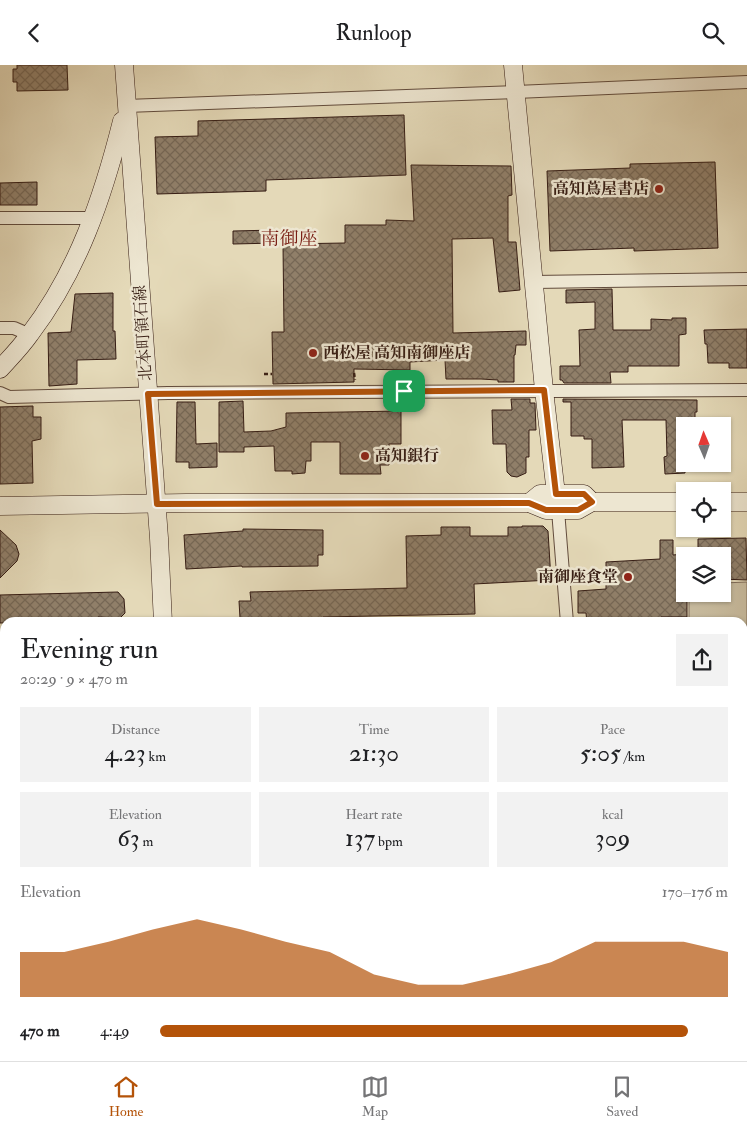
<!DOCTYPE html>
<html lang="en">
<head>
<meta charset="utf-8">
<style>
	:root { --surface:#fff; --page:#f2f2f2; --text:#202124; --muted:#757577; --line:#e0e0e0; --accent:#b45309 }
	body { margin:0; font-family:"IM FELL Double Pica","Noto Serif JP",serif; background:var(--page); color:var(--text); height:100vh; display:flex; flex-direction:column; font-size:19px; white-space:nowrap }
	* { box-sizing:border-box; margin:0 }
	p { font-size:16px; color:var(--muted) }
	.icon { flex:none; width:28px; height:28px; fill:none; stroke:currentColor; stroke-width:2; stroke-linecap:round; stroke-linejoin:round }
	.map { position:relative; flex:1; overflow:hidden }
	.side { position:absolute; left:0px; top:552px; width:748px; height:444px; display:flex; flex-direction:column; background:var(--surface); border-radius:15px 15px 0 0; box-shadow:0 1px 4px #0004 }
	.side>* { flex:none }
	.needle { width:32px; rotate:358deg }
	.tools { position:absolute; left:676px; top:352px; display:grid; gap:10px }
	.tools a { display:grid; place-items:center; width:55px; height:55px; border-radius:0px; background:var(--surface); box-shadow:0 1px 4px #0004; font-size:25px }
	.pin { position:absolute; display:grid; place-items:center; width:42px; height:42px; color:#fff; margin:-21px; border-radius:10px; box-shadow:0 2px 8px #0006 }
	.round { display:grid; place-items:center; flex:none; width:52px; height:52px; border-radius:0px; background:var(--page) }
	.overview { display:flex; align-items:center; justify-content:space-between; height:85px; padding:0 20px }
	h1 { font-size:28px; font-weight:600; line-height:38px }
	.metrics { display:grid; grid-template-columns:repeat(3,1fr); gap:8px; height:85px; padding:5px 20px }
	.metrics div { display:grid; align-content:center; border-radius:0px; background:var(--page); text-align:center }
	.metrics b { font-size:25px; font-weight:600 }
	.metrics small { font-size:14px; font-weight:400 }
	.metrics p { font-size:14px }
	.chart { height:140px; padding:10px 20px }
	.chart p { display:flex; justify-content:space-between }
	.chart svg { width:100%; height:90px; margin-top:5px; fill:var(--accent); opacity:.7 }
	ul { padding:0 20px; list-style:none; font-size:16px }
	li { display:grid; grid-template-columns:80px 60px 1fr; align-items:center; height:38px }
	li i { height:12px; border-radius:6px; background:var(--accent) }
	header { display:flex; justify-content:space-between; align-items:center; height:65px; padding:0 20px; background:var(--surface); font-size:22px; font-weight:600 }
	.tabs { display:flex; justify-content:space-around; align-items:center; height:70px; border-top:1px solid var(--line); background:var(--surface); font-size:14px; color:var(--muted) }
	.tabs a { display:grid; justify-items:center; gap:2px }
	.tabs .on { color:var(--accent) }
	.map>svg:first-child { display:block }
	.green { fill:#c6b99c; stroke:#7e6b58 }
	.building { fill:url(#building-cross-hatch); stroke:#361d14 }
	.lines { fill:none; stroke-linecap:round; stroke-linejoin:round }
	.street-casing { stroke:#624c3d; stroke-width:14 }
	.secondary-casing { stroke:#361d14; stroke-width:19 }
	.path { stroke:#361d14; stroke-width:2.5; stroke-dasharray:4 2.5; stroke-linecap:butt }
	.street { stroke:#ede6d1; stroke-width:12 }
	.secondary { stroke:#ede6d1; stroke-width:18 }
	.route-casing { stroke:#fff; stroke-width:10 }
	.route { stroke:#b45309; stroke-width:6 }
	.poi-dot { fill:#8f2418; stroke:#ede6d1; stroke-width:2 }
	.labels { text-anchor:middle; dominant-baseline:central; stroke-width:5; stroke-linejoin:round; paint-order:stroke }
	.poi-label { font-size:16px; font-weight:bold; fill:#361d14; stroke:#ede6d1; text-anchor:end }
	.street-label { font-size:16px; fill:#361d14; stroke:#ede6d1 }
	.quarter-label { font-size:19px; fill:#7a1f14; stroke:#ede6d1 }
</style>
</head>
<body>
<header><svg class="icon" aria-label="back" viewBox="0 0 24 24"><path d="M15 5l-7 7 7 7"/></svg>Runloop<svg class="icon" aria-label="search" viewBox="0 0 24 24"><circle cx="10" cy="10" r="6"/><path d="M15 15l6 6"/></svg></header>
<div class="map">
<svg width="747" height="996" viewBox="0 0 747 996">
	<defs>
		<pattern id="building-cross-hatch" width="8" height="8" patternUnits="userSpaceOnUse" patternTransform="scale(1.25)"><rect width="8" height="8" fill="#907f69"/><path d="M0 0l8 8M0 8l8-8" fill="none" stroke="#766755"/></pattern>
	</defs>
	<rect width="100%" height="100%" fill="#e4d9b8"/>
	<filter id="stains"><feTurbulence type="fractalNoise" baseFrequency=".004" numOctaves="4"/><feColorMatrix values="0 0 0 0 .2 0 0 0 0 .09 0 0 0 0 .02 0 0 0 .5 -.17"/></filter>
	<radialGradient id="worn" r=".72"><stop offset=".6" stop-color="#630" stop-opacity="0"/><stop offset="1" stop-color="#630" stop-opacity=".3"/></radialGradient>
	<path class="green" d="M747,517v44h-4l-1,-3 -53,-1v-28h33l1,-11z"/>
	<g class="building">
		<path d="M17,0h50l1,25 -51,1v-9h-4v-13h4z"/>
		<path d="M404,50l2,60 -140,5v11l-109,3 -2,-57 43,-1v-15z"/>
		<path d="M715,97l3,86 -84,3v-3l-84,3 -3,-80 83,-3v-4z"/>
		<path d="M411,100l100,1 1,29 -4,1v46h8l4,48 -21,2 -6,-54 -41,1 1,94 73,-2v14h-10l-1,10h-1v27h-16v-2l-17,-1h-35l-1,-19 -35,2v8l-56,-1v13l-81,2 -1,-52h12l-1,-88 62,-1v-18h41v-5l28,1z"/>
		<path d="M37,117v23h-37v-22z"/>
		<path d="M276,165l1,13 -44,1v-13z"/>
		<path d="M612,224l1,41h38v-11l21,1v-2h14v16l-7,1v31h-51v6h-18l1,11h-47l-2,-3h-2v-14h20l-1,-36 16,-1v-27l-29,1v-13z"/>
		<path d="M113,228v38h2l1,28 -39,1v24l-28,2 -1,-53 23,-1 4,-38z"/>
		<path d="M747,264v39h-18v-5h-21l-1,-19h-2l-1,-14z"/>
		<path d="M511,334h19v4h5v1l1,26h-7v27h-3v16l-9,4 -6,-1 -4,-4 -1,-28h-13l-1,-34h20z"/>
		<path d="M563,334l134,1v12h-2v14h-10v47l-20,1 -1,-17 3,-1 -1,-36h-44l2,47 -32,1v-29h-8v-3h-13v-34h-8z"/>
		<path d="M243,336l1,31 27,-1 15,-4v-14l115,-2v33h-12v21h-9l1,9h-41v-32h-29v19h-5l-1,12 -13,1v-3h-17l-1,-25 -30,1v5h-25v-50z"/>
		<path d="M177,337h18l1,42 21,-1v24l-28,1v-6h-13z"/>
		<path d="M33,341v11h8v22l-9,2 1,42 -33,1v-77z"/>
		<path d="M522,461h21l5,5 3,49 -77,4 1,30 -152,3v6h-72v-5h-11l-1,-17h12l-1,-9 157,-4 -1,-52 35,-1v-8h29v9h38v-9h14z"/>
		<path d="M243,464l80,1v25h-5v11l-76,1v-1l-56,3 -2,-34 59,-4z"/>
		<path d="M0,465l16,15 3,9 -2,7 -17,17z"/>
		<path d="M746,473l1,42 -25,-1v-23h-24v-17z"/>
		<path d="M660,475h13v15l12,-1v40h2v23h-26v6h-74l-1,-10h-8v-22l28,-2v-27l54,-3z"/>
		<path d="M118,527l6,7 1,14 -5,5 -22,-1v2h-8v3l-90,1v-28z"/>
	</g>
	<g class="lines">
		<g class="street-casing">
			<g id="street">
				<path d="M126,41l390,-14 231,-10"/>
				<path d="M0,153h94"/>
				<path d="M533,217l214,-3"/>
				<path d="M0,263h14l16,7"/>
				<path d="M0,328l9,4 159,-4 579,-3"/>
				<path d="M558,445l9,113"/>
				<path d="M742,568h5"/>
				<path d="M0,574h5"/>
				<path d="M742,646h5"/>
				<path d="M0,702h5"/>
				<path d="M742,724h5"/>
				<path d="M742,822h5"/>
				<path d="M0,836l5,1"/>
				<path d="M742,923h5"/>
				<path d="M742,988l5,1"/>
				<path d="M605,991l1,5"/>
				<path d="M731,991v5"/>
				<path d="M282,996l1,-5"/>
			</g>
		</g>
		<g class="secondary-casing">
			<g id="secondary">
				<path d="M124,0l35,473 4,85"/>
				<path d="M513,0l31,325 12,104"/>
				<path d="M0,304c10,-11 21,-22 30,-35 48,-63 73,-137 92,-213"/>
				<path d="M722,437h25"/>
				<path d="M529,438l11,-9h44l8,8"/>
				<path d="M0,441l186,-3h343l17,7h32l14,-8h93"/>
				<path d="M142,996v-5"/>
			</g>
		</g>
		<g class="path">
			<path d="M354,308l1,7"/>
			<path d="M264,309h8"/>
		</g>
		<use href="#street" class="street"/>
		<use href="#secondary" class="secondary"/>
	</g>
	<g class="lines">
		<g class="route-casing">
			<path id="route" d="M544,325l12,104h28l8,8 -14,8h-32l-17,-7 -372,1 -9,-110z"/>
		</g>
		<use href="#route" class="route"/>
	</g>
	<g class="poi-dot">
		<circle cx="659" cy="124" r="5"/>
		<circle cx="313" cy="288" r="5"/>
		<circle cx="365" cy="391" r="5"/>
		<circle cx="628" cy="512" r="5"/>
	</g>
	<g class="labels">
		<g class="poi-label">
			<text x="649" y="124">高知蔦屋書店</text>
			<text x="323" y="288" text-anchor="start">西松屋 高知南御座店</text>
			<text x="375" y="391" text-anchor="start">高知銀行</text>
			<text x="618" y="512">南御座食堂</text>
		</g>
		<g class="street-label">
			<text transform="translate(143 268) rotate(-94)">北本町領石線</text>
		</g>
		<g class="quarter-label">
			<text x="289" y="174">南御座</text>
		</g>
	</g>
	<rect width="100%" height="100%" filter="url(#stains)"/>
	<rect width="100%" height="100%" fill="url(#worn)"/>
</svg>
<div class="tools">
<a><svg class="needle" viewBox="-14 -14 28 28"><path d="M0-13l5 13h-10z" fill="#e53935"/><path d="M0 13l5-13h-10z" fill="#757577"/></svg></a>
<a><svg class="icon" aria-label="locate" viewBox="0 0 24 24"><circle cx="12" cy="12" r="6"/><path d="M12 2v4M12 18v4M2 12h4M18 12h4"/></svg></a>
<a><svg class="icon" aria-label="layers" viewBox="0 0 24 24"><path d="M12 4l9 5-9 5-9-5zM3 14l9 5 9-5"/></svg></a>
</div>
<div class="pin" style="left:404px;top:326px;background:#1e9e55"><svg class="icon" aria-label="arrive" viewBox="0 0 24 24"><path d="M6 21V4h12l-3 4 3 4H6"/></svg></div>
<section class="side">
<div class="overview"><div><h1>Evening run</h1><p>20:29 · 9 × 470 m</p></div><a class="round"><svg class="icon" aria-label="share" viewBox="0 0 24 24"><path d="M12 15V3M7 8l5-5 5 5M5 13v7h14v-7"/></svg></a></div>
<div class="metrics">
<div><p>Distance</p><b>4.23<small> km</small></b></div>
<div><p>Time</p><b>21:30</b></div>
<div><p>Pace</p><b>5:05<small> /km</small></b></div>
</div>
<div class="metrics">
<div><p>Elevation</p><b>63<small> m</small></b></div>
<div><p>Heart rate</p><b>137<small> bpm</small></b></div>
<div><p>kcal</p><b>309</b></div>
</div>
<div class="chart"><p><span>Elevation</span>170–176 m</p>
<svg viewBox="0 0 160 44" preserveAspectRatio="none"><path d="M0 44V22L10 22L20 17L30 11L40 6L50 11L60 17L70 22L80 33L90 38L100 38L110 33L120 27L130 17L140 17L150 17L160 22V44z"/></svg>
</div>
<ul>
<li><b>470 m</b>4:49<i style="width:93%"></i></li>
</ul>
</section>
</div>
<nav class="tabs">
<a class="on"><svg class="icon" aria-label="home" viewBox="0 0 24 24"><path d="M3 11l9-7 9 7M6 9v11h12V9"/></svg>Home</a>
<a><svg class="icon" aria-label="map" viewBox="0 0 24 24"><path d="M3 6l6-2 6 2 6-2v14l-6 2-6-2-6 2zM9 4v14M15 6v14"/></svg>Map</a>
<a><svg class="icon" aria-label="saved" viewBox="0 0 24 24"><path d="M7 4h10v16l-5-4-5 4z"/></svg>Saved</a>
</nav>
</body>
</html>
